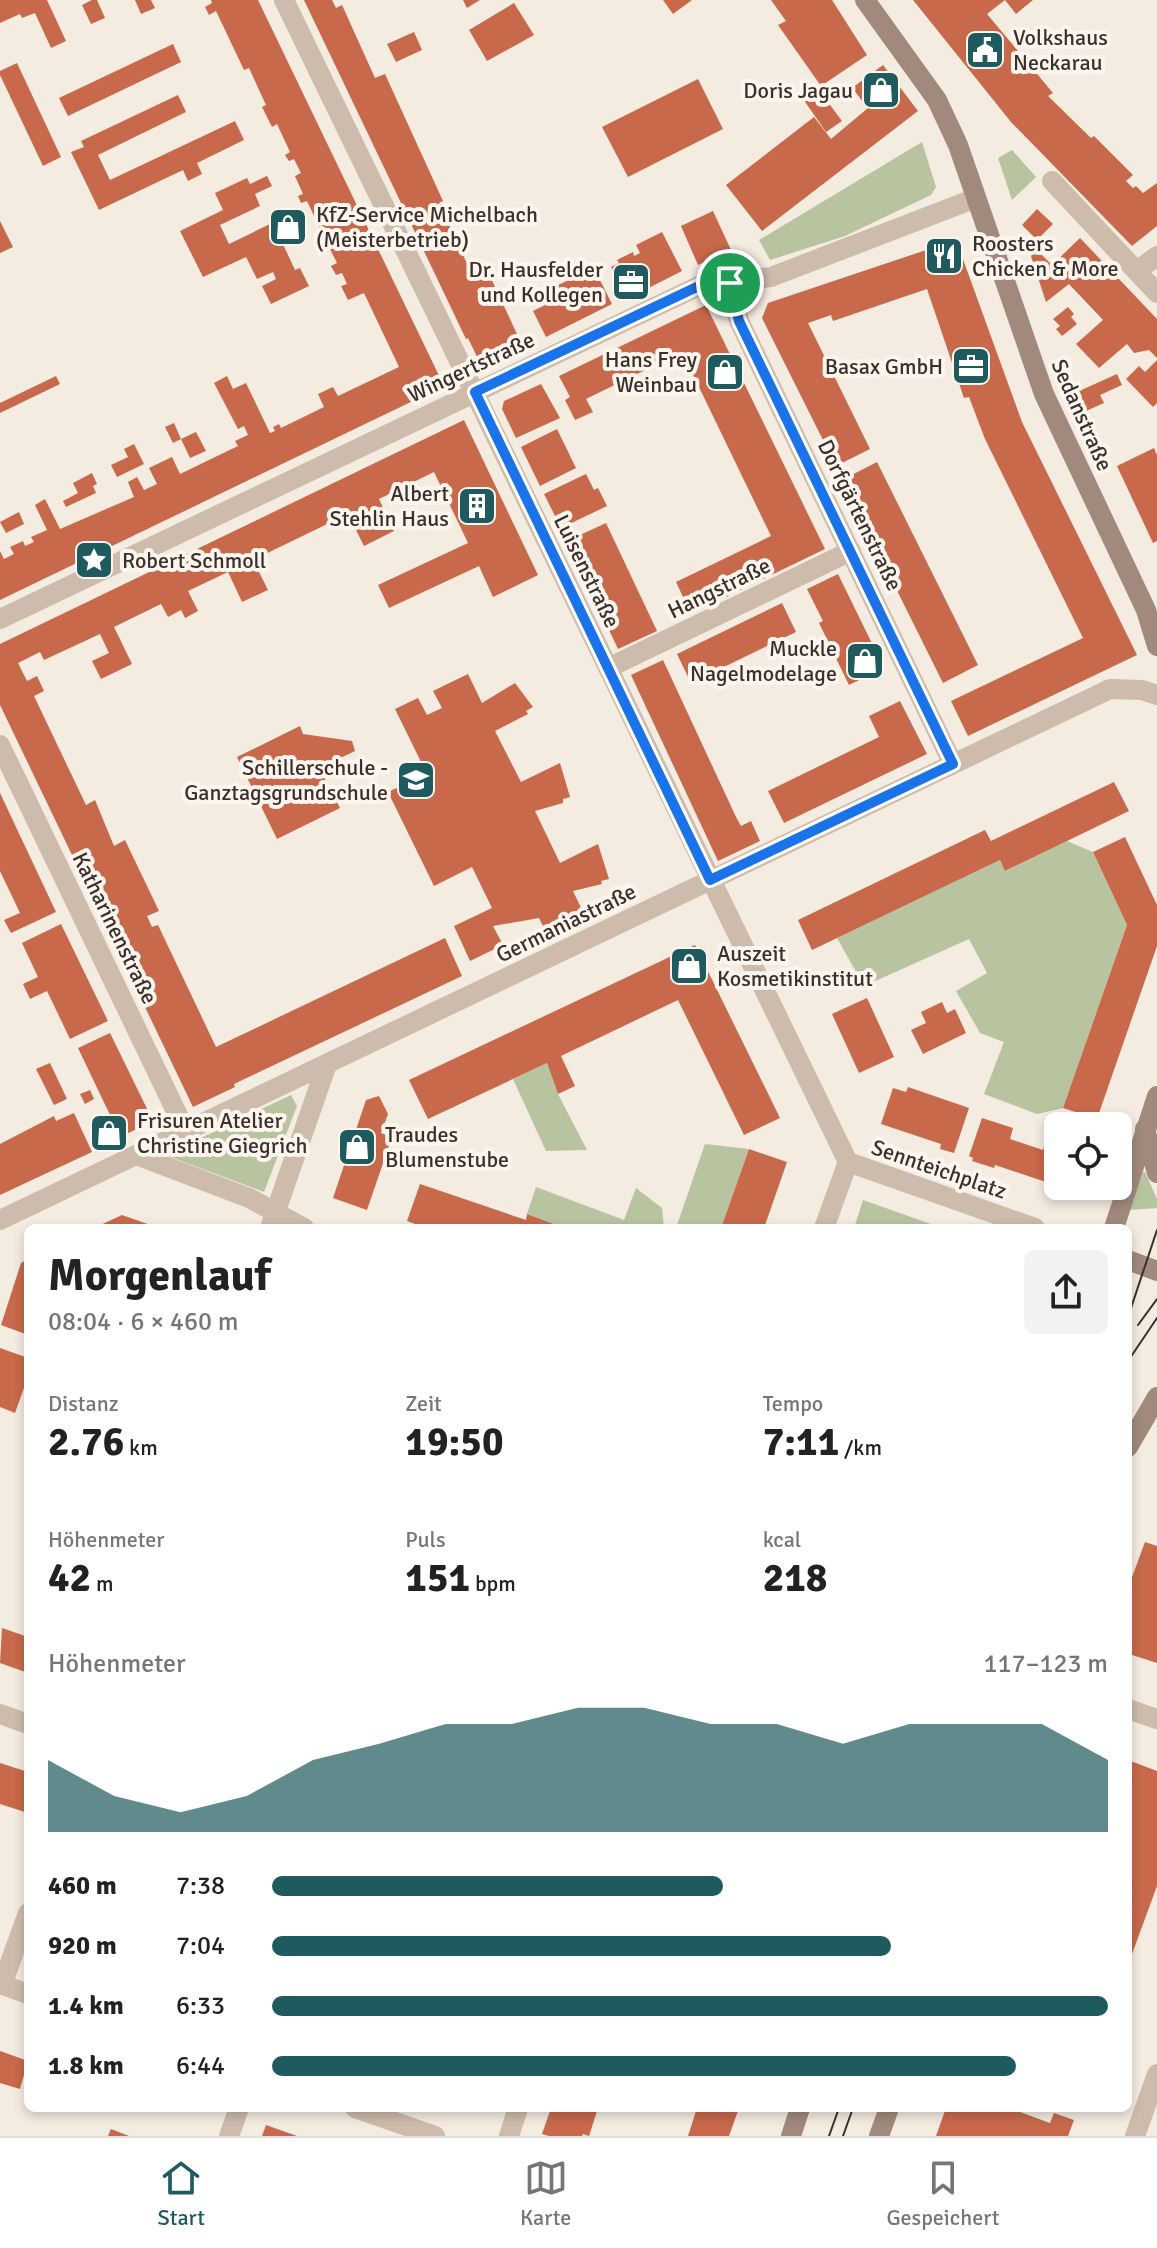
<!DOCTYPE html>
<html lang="de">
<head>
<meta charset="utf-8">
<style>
	:root { --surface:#fff; --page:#f2f2f2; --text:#222; --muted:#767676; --line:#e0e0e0; --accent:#1f5a5e }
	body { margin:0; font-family:Signika,sans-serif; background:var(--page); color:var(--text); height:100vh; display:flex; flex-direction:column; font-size:30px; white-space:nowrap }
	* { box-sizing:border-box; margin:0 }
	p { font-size:26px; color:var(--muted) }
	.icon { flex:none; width:44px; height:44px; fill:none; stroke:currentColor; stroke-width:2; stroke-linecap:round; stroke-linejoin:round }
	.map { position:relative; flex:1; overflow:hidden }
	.drawer { position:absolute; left:24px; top:1224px; width:1108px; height:888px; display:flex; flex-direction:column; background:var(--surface); border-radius:12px; box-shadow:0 4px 12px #0003 }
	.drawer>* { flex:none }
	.buttons { position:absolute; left:1044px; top:1112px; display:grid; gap:16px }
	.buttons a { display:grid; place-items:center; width:88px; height:88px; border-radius:12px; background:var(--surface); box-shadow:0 4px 12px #0003; font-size:40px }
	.pin { position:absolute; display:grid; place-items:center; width:68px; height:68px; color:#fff; margin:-34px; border:4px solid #fff; border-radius:50%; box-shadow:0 2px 8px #0007 }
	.round { display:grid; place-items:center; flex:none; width:84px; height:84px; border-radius:12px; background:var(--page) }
	.headline { display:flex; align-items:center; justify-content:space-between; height:136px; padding:0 24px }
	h1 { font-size:44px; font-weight:700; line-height:60px }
	.stats { display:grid; grid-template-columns:repeat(3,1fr); gap:12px; height:136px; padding:8px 24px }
	.stats div { display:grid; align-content:center }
	.stats b { font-size:40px; font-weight:700 }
	.stats small { font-size:22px; font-weight:400 }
	.stats p { font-size:22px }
	.chart { height:224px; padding:16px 24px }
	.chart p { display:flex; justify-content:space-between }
	.chart svg { width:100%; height:144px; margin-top:8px; fill:var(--accent); opacity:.7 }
	ul { padding:0 24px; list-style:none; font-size:26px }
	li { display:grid; grid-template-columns:128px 96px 1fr; align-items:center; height:60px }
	li i { height:20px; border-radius:10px; background:var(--accent) }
	.tabs { display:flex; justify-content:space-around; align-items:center; height:112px; border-top:2px solid var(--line); background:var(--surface); font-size:22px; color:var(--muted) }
	.tabs a { display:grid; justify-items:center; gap:4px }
	.tabs .selected { color:var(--accent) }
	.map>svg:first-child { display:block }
	.green { fill:#b8c4a0 }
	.building { fill:#c8694b }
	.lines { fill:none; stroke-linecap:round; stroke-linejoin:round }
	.street { stroke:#cdbbac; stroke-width:20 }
	.secondary { stroke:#a18a7d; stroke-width:20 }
	.tram { stroke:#3b302b; stroke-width:2 }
	.route-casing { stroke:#fff; stroke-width:16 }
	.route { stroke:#1a73e8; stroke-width:10 }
	.labels { text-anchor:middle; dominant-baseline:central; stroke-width:8; stroke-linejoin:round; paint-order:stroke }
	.poi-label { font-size:22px; fill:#3b302b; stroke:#fbf5ee; text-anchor:start }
	.street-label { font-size:22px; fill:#3b302b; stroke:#fbf5ee }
</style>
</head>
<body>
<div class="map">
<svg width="1157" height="2136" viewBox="0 0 1157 2136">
	<rect width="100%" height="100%" fill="#f4ebe1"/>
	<g class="green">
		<path d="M922,142l14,45 -5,8 -86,41 -75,24 -11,-20z"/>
		<path d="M1012,150l24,27 -24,23 -14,-42z"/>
		<path d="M1067,841l26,11 34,73 -64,183 -26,6 -53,-20 20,-52 -24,-9 -24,-42 31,-18 -18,-34 -105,47 -27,-48 163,-78 6,11z"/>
		<path d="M547,1063l11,31 29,56 -41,1 -33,-72z"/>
		<path d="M291,1095l6,11 -33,86 -99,-37z"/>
		<path d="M705,1144l44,5 -28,79h-45z"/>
		<path d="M1143,1172h2l12,27v9l-28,2z"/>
		<path d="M536,1187l88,33 12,-32 26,20 2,20h-98l-39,-14z"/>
		<path d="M863,1200l79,28h-88z"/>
	</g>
	<g class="building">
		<path d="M0,0h47l19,41 -15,7 -16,-35 -13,5 -2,-4 -20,9z"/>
		<path d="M92,0h5l8,18 -14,6 -9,-19z"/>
		<path d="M135,0h16l4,8 -14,6z"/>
		<path d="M211,0h47l186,386 -444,214v-49l4,8 10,-5 -4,-7 13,-6 2,5 9,-4 -3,-5 16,-7 -12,-25 10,-6 15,30 74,-32 -6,-15 9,-5 7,13 13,-6 -8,-16 23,-11 8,17 58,-28 -3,-5 13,-6 -4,-9 -6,3 -24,-46 13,-7 6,13 13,-6 24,50 5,-2 -2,-4 6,-3 2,4 43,-21 -6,-13 15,-7 5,9 61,-29 -35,-74 -16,7 -7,-14 6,-2 -5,-11 -6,2 -5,-9 6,-3 -9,-18 -5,2 -4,-10 4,-2 -16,-34 -6,2 -3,-7 5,-2 -8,-18 6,-3 -7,-14 -5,2 -4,-6 5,-3 -13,-28 -5,3 -10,-20 4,-2 -17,-37 -5,2 -28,-59 -7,4 -4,-8 7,-4z"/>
		<path d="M304,0h28l4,8 6,-3 33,73 10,-4 58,127 -4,2 36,78 14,-7 35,75 -33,16 -12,-4 -11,-23 -2,1z"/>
		<path d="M463,0h17l-13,8z"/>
		<path d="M663,0h29l-19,14z"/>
		<path d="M771,0h61l35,55 -46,31 -43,-61 8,-4z"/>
		<path d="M913,0h92l-18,14 66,79 -5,3 43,42 3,-2 39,39 -7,6 7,7 3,-2 7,7 14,-10v43l-25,20 -121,-124z"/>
		<path d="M1005,0h28l-17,14z"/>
		<path d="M514,3l20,32 -47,26 -18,-31z"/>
		<path d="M414,32l8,18 -26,12 -9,-18z"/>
		<path d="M173,44l8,18 -113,54 -9,-18z"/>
		<path d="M17,63l44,94 -18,9 -43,-91v-4z"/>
		<path d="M883,65l35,46 -156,120 -36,-46 88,-68 17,22 37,-31 -16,-20z"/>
		<path d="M698,79l25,50 -95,48 -26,-50z"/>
		<path d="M816,86l26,35 -16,11 -25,-36z"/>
		<path d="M178,95l8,17 -88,43 12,25 125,-59 9,19 -47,23 5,11 -14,7 -5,-11 -84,40 -28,-58 13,-5 -3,-6z"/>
		<path d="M267,176l5,10 -17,8 5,12 -40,19 9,19 70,-34 8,18 -26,12 14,30 5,-2 9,18 -38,18 -9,-18 14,-7 -3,-7 -16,7 -11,-22 -43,20 -23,-46 43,-21 -8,-17 32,-15 3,6z"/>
		<path d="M1037,209l16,15 -16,16 -15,-15z"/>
		<path d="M713,211l18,39 -33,15 -17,-39z"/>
		<path d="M0,221l13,26 -13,6z"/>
		<path d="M662,232l20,39 -55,28 -16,-32 8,-4 -2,-3 16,-8 1,4 6,-3 -4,-8z"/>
		<path d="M1080,238l77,81v39l-8,-8 -15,3 -7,-9 -28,24 -23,-24 27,-24 -34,-36 -23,18 -15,-46 6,-6 15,15z"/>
		<path d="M956,240l66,182 115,233 -169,81 -17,-35 132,-63 -98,-199 -16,-42 -5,1 -37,-109 -94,32 -2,-6 -23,8 62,126 -34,17 -74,-148 6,-15z"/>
		<path d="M594,268l18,36 -66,33 -13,-26 26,-13 -5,-11z"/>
		<path d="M706,305l119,244 -134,65 -15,-32 95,-46 -89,-184 -96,47 7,13 -18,8 -10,-20 5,-3 -11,-21z"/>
		<path d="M1068,307l6,7 -3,3 6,7 -15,12 -6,-7 4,-3 -7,-7z"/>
		<path d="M1157,360v43l-4,4 -27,-28 13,-13 6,6z"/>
		<path d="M1117,374l5,11 -22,10 4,8 -18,8 -9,-19z"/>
		<path d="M56,376l4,8 -60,29v-10z"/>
		<path d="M541,384l19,34 -44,20 -14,-29 2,-8z"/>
		<path d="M464,420l74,155 -45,22 -14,-31 -90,42 -11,-23 90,-42 -34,-71 -55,27 15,32 -30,15 -16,-32 -95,46 15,30 -26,12 -14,-30 -40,19 10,20 -13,7 -4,-8 -13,7 -7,-13 -47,23 18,37 -31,15 -9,-18 17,-8 -9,-19 -56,26 -4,-8 -22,11 9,18 10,-5 7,15 -10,5 52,109 9,-5 19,46 11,-6 34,71 -12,5 5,11 6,-2 58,122 229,-109 17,38 -228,108 1,3 -42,20 -193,-402v-61z"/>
		<path d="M174,423l7,16 -8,4 -8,-16z"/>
		<path d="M557,429l19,39 -36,18 -19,-39z"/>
		<path d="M196,432l10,19 -16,7 -9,-19z"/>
		<path d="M134,444l10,20 -27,13 -6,-12 17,-8 -4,-8z"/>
		<path d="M1154,448l3,7v86l-4,2 -36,-77z"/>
		<path d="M877,462l101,203 -35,18 -101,-203z"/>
		<path d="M92,473l5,11 -4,2 3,7 -30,14 -3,-6 15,-8 -5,-10z"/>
		<path d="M586,474l8,16 4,-2 9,18 -46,22 -17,-34z"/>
		<path d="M19,512l5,12 -18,9 -6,-11z"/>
		<path d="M606,523l51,108 -39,18 -51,-108z"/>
		<path d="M838,574l46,94 -35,17 -30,-62 4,-2 -16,-32z"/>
		<path d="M782,603l14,29 -105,51 -14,-29z"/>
		<path d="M663,660l73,157 5,9 10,-5 9,20 -42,20 -87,-186z"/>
		<path d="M468,674l14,29 33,-20 18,24 -7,4 2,3 -33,17 26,51 39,-19 10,34 -7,2v4l-28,8 25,52 38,-19 11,35 -8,2 1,3 -29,7 11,23 -38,18 -7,-14 -46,8 10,19 -33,16 -16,-35 38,-18 -20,-41 -38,19 -46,-94 39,-18 -32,-65 23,-11 9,17 15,-7 -9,-17z"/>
		<path d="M900,701l27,53 -143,69 -16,-32 111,-54 -10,-21z"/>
		<path d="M300,726l3,8 49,7 3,10 -36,17 21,40 -63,31 -40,-82z"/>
		<path d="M1114,782l15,29 -124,60 -5,-11 -188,90 -14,-30 187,-90 6,11z"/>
		<path d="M0,793l56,119 -45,21 -7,-13 16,-7 -20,-42z"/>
		<path d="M1125,837l32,68v41l-60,173 -34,-11 64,-183 -34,-73z"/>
		<path d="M61,924l47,97 -38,18 -23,-48 -17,8 -7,-15 15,-7 -16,-34z"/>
		<path d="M695,945l85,173 -36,17 -66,-135 -117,56 14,30 -17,8 -11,-31 -119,56 -19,-39z"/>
		<path d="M867,998l27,59 -35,16 -27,-59z"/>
		<path d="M942,1002l5,11 8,-4 11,24 -43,21 -12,-24 15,-7 -5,-11z"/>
		<path d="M110,1033l43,88 -51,25 -11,-21 19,-10 -32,-67z"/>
		<path d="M50,1063l17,36 -13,6 -18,-36z"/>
		<path d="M908,1087l61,21 -15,45 -14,-4 1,-5 -60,-20 12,-36 13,4z"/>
		<path d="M90,1090l4,9 -9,5 -5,-10z"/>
		<path d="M379,1096l9,18 -7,19 11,4 -25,73 -34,-12 33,-98z"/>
		<path d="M74,1113l18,39 -92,43v-51l54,-28 2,5z"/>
		<path d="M982,1118l31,10 -3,11 33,11 1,-4 9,3 5,-14v51h8l-1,6 -17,-6 1,-3 -54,-18 -1,3 -22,-7 1,-3 -4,-2z"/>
		<path d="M749,1149l38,13 -9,26 -14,40h-43z"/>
		<path d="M420,1184l106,36 1,-6 38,14h-139l-19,-7z"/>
		<path d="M122,1215l37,13h-65z"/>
		<path d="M28,1259v76l-27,-10 20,-62z"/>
		<path d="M0,1348l28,10v19l-13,36 -15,-6z"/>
		<path d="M1145,1542l12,4v117l-25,-8 -4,-7v-60z"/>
		<path d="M2,1628l26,9v36l-28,-10z"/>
		<path d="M1128,1760l29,11v115l-29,79z"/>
		<path d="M0,1763l28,9v41l-28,-9z"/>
		<path d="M0,2051l28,10 -8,28 -20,-6z"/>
		<path d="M551,2108h47l-9,28 -6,-2 -1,2h-33l-7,-2z"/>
		<path d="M697,2108h42l-10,28h-41z"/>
		<path d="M946,2108h63l41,15 4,-10 20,7 -6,16h-132z"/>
		<path d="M266,2125l31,11h-35z"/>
		<path d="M111,2129l18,7h-21z"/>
	</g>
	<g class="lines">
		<g class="street">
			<path d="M284,0l564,1162"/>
			<path d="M1052,181l105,112"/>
			<path d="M1137,271l20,-15"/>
			<path d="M730,283l9,38 214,443"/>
			<path d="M0,619l701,-334 70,-8 205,-79"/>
			<path d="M608,668l243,-117"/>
			<path d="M0,745l186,387"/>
			<path d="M136,1155l113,43 55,30"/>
			<path d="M848,1162l187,66"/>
			<path d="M0,1220l1110,-531 32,1 15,5"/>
			<path d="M270,1228l57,-164"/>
			<path d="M824,1228l24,-66"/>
			<path d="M1128,1709l29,10"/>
			<path d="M0,1714l28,10"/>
			<path d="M0,1984l28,10"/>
			<path d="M2,1985l26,-72"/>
			<path d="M355,2108l80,28"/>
			<path d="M229,2136l10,-28"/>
			<path d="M509,2136l9,-28"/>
			<path d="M1135,2136l22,-62"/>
		</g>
		<g class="secondary">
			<path d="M865,0l72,100 21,45 86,249 102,216 11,36"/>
			<path d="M1145,1129l12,44"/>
			<path d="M1114,1228l43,-132"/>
			<path d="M1128,1260l29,11"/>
			<path d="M1128,1447l29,-50"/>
			<path d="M791,2136l9,-28"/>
			<path d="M879,2136l10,-28"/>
		</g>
		<g class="tram">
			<path d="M1128,1317l29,-87"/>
			<path d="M1138,1325l19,-26"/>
			<path d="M1128,1361l29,-43"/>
			<path d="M829,2136l10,-28"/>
			<path d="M843,2136l10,-28"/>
		</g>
	</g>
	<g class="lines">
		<g class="route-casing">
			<path id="route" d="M730,283l9,38 214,443 -243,116 -235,-488 226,-107z"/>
		</g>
		<use href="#route" class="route"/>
	</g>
	<defs>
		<g id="civic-square" transform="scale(2)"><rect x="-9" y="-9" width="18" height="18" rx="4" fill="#1f5a5e" stroke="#fbf5ee"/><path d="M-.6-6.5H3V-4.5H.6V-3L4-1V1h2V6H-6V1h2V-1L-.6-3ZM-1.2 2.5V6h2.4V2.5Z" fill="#fff"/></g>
		<g id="shop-square" transform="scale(2)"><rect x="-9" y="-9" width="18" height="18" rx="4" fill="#1f5a5e" stroke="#fbf5ee"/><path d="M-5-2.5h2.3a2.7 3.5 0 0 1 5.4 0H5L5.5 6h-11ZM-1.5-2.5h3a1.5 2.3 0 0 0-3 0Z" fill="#fff"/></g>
		<g id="restaurant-square" transform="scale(2)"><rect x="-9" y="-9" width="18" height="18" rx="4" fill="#1f5a5e" stroke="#fbf5ee"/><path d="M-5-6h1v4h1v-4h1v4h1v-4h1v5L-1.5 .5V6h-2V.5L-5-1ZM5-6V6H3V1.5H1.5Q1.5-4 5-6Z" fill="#fff"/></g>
		<g id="office-square" transform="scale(2)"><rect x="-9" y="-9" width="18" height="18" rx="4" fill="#1f5a5e" stroke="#fbf5ee"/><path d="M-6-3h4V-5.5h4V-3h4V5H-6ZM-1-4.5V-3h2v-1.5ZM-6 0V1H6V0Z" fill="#fff"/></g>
		<g id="building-square" transform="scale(2)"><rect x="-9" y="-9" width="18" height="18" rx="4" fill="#1f5a5e" stroke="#fbf5ee"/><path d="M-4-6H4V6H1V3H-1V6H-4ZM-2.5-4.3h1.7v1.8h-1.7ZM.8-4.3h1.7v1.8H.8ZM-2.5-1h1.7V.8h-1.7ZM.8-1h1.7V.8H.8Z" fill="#fff"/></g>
		<g id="sight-square" transform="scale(2)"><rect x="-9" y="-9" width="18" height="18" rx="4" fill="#1f5a5e" stroke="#fbf5ee"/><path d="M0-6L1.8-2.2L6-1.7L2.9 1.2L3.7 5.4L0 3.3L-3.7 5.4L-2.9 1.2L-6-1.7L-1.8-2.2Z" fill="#fff"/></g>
		<g id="school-square" transform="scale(2)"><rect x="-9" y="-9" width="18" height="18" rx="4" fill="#1f5a5e" stroke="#fbf5ee"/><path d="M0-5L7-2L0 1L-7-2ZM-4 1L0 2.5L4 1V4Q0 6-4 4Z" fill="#fff"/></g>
	</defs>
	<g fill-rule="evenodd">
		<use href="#civic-square" x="985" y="50"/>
		<use href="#shop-square" x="881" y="90"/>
		<use href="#shop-square" x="288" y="227"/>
		<use href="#restaurant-square" x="944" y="256"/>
		<use href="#office-square" x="631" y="282"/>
		<use href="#office-square" x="971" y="366"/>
		<use href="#shop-square" x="725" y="372"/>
		<use href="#building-square" x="477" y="506"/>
		<use href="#sight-square" x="94" y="560"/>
		<use href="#shop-square" x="865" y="661"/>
		<use href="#school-square" x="416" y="780"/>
		<use href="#shop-square" x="689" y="966"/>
		<use href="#shop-square" x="109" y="1133"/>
		<use href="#shop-square" x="357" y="1147"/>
	</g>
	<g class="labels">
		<g class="poi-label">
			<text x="1013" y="37">Volkshaus<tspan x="1013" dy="25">Neckarau</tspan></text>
			<text x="853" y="90" text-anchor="end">Doris Jagau</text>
			<text x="316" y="214">KfZ-Service Michelbach<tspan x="316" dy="25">(Meisterbetrieb)</tspan></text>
			<text x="972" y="243">Roosters<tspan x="972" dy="25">Chicken &amp; More</tspan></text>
			<text x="603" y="269" text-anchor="end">Dr. Hausfelder<tspan x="603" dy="25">und Kollegen</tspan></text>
			<text x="697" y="359" text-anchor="end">Hans Frey<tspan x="697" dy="25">Weinbau</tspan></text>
			<text x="943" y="366" text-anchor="end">Basax GmbH</text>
			<text x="449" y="493" text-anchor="end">Albert<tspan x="449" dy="25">Stehlin Haus</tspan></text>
			<text x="122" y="560">Robert Schmoll</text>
			<text x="837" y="648" text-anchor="end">Muckle<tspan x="837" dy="25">Nagelmodelage</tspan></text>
			<text x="388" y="767" text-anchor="end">Schillerschule -<tspan x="388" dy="25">Ganztagsgrundschule</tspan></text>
			<text x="717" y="953">Auszeit<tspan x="717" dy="25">Kosmetikinstitut</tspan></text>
			<text x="137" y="1120">Frisuren Atelier<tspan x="137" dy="25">Christine Giegrich</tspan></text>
			<text x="385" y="1134">Traudes<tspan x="385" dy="25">Blumenstube</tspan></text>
		</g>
		<g class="street-label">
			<text transform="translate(471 367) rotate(-25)">Wingertstraße</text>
			<text transform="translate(1082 415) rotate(66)">Sedanstraße</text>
			<text transform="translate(860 515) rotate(64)">Dorfgärtenstraße</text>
			<text transform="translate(587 571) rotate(64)">Luisenstraße</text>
			<text transform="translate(719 588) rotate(-26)">Hangstraße</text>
			<text transform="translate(566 923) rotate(-26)">Germaniastraße</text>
			<text transform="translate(115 928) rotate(64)">Katharinenstraße</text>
			<text transform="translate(939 1169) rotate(19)">Sennteichplatz</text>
		</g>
	</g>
</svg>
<div class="buttons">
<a><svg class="icon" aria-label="locate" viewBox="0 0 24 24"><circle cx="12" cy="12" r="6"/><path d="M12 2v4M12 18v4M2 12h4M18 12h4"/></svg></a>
</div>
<div class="pin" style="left:730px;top:283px;background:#1e9e55"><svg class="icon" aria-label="arrive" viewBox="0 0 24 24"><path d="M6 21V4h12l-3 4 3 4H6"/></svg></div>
<section class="drawer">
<div class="headline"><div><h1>Morgenlauf</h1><p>08:04 · 6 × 460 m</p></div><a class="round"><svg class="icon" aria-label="share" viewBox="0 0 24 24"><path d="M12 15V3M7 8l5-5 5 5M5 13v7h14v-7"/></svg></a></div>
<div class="stats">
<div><p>Distanz</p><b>2.76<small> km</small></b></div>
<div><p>Zeit</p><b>19:50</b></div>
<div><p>Tempo</p><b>7:11<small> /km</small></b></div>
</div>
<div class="stats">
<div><p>Höhenmeter</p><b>42<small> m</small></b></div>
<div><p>Puls</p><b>151<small> bpm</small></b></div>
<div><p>kcal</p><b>218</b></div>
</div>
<div class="chart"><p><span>Höhenmeter</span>117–123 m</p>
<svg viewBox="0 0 160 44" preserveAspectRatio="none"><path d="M0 44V22L10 33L20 38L30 33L40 22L50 17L60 11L70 11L80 6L90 6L100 11L110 11L120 17L130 11L140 11L150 11L160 22V44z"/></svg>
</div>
<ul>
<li><b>460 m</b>7:38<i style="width:54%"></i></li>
<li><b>920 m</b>7:04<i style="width:74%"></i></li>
<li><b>1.4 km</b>6:33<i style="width:100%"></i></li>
<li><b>1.8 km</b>6:44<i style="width:89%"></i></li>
</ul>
</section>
</div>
<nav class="tabs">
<a class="selected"><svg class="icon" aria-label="home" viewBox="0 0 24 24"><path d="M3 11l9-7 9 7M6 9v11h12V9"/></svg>Start</a>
<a><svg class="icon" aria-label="map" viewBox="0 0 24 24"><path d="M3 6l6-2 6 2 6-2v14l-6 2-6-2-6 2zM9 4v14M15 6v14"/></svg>Karte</a>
<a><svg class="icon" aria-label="saved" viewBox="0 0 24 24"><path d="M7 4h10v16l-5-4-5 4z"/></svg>Gespeichert</a>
</nav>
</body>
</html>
